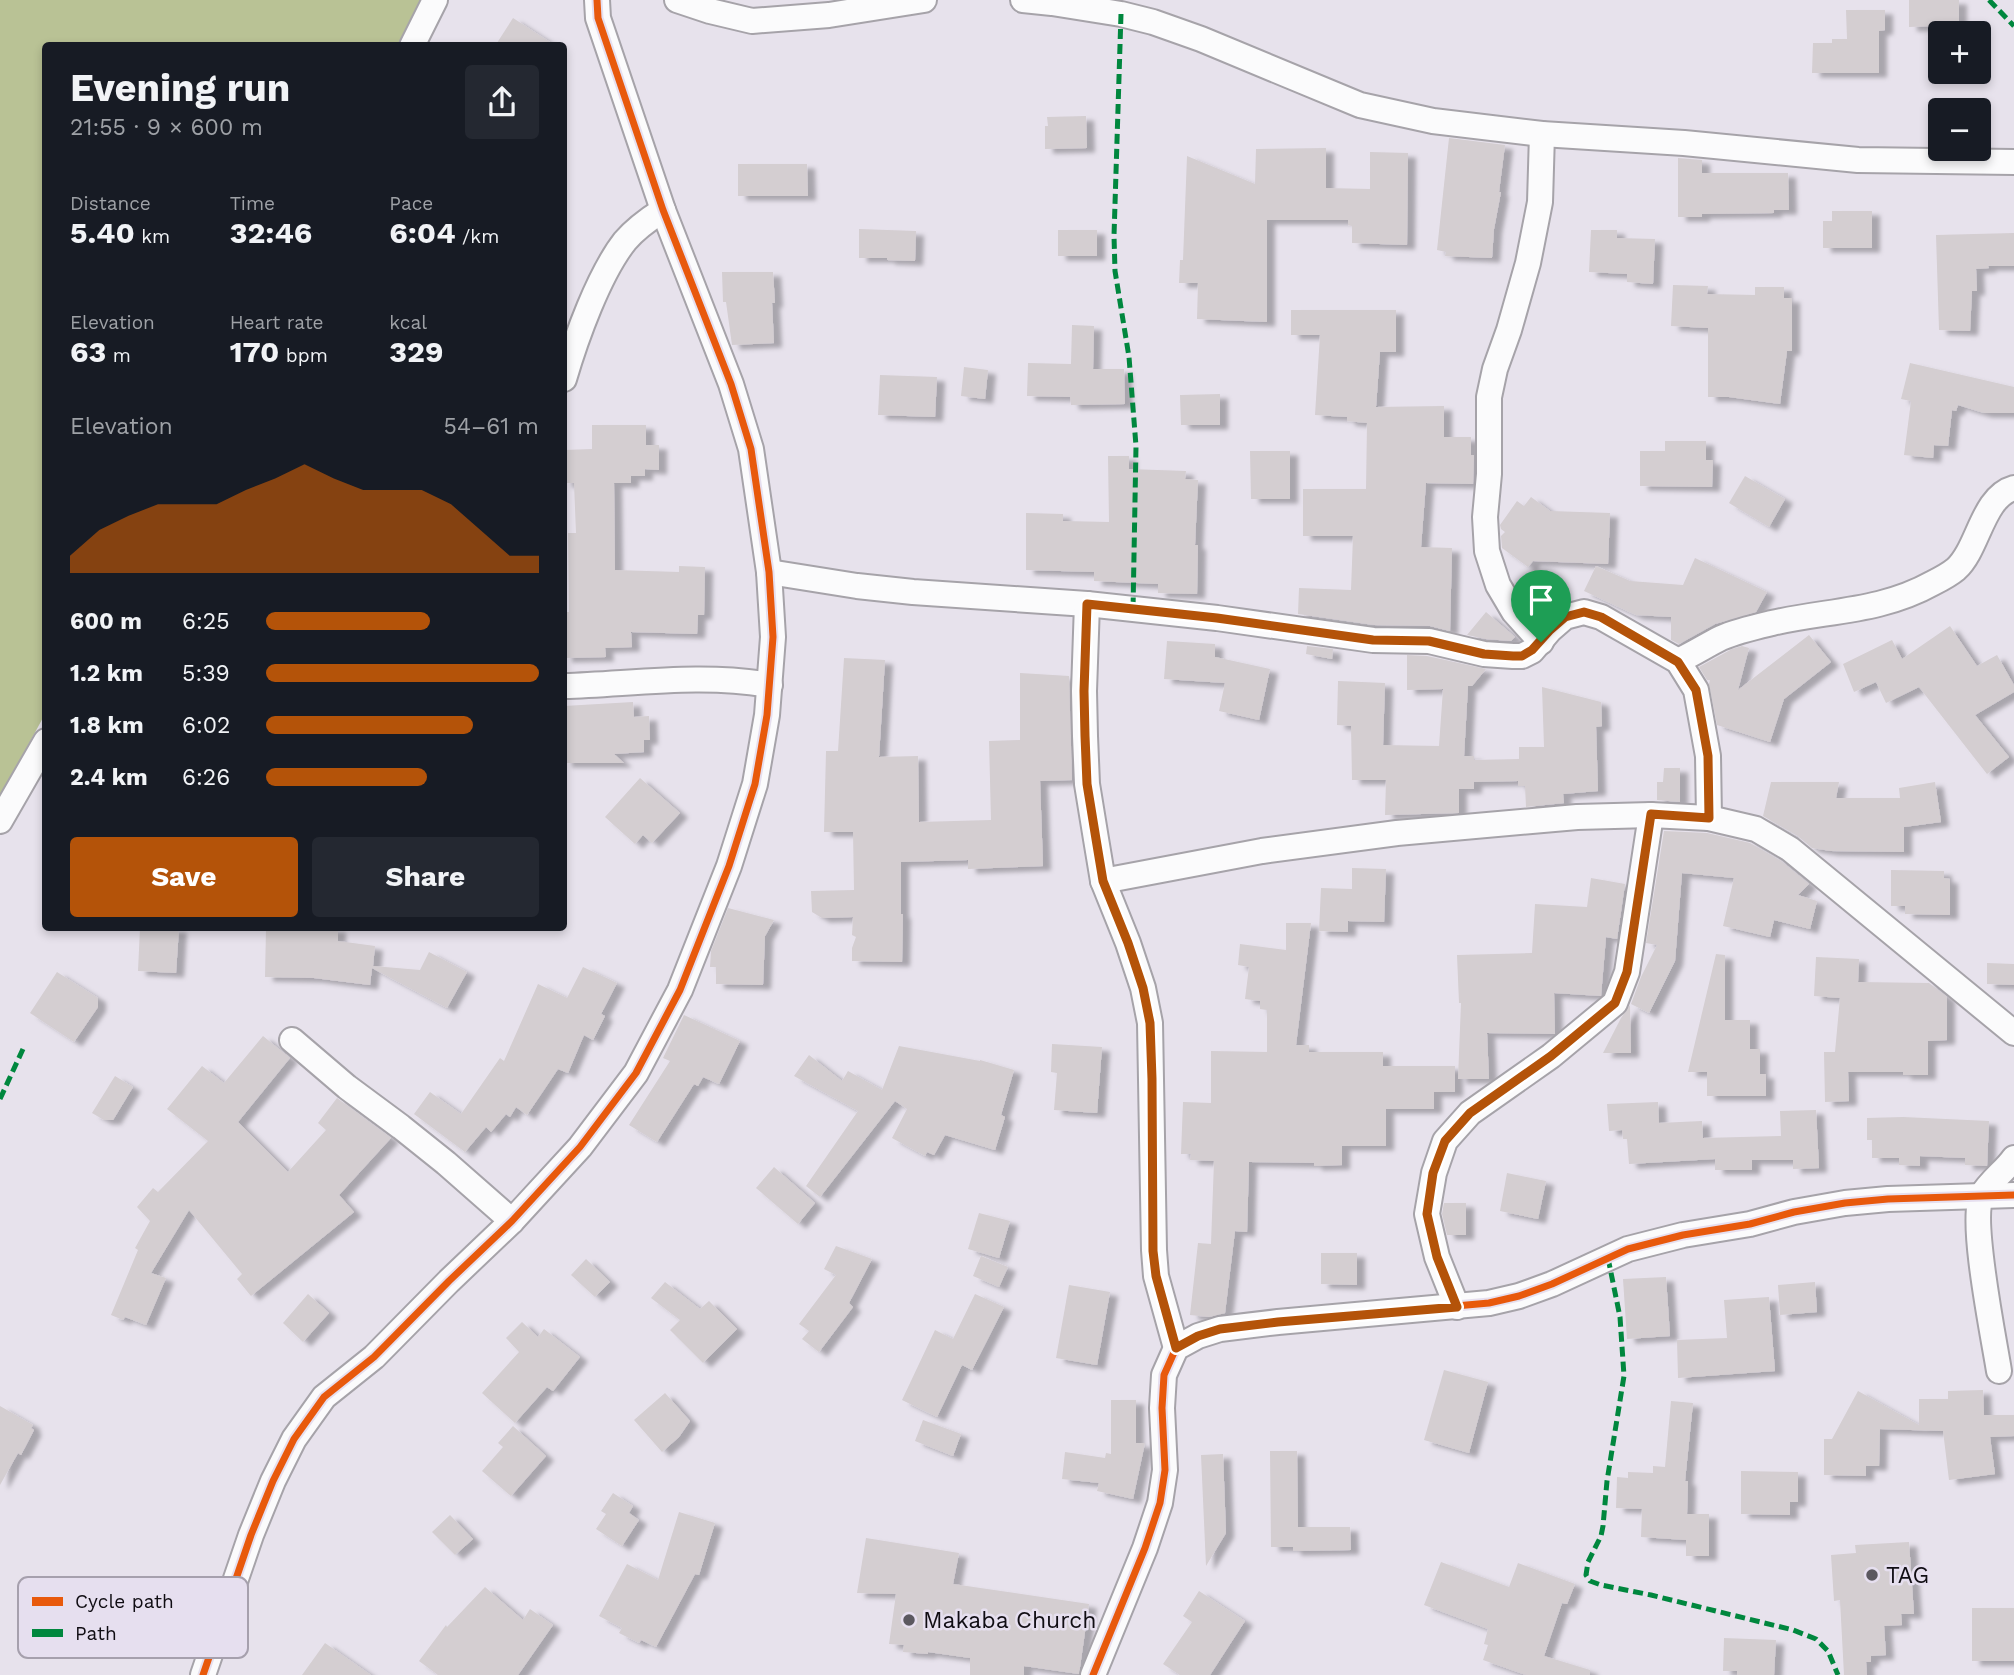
<!DOCTYPE html>
<html lang="en">
<head>
<meta charset="utf-8">
<style>
	:root { --surface:#171b24; --page:#242831; --text:#f1f3f6; --muted:#9ea1a6; --accent:#b45309 }
	body { margin:0; font-family:"Work Sans",sans-serif; background:var(--page); color:var(--text); height:100vh; display:flex; flex-direction:column; font-size:26px; white-space:nowrap }
	* { box-sizing:border-box; margin:0 }
	p { font-size:23px; color:var(--muted) }
	.icon { flex:none; width:38px; height:38px; fill:none; stroke:currentColor; stroke-width:2; stroke-linecap:round; stroke-linejoin:round }
	.map { position:relative; flex:1; overflow:hidden }
	.sheet { position:absolute; left:42px; top:42px; width:525px; height:889px; display:flex; flex-direction:column; background:var(--surface); border-radius:7px; box-shadow:0 4px 10px #0003 }
	.sheet>* { flex:none }
	.buttons { position:absolute; left:1928px; top:21px; display:grid; gap:14px }
	.buttons a { display:grid; place-items:center; width:63px; height:63px; border-radius:7px; background:var(--surface); box-shadow:0 4px 10px #0003; font-size:35px }
	.pin { position:absolute; display:grid; place-items:center; width:60px; height:60px; color:#fff; margin:-72px -30px; border-radius:50% 50% 50% 0; rotate:-45deg; box-shadow:0 0 7px #0007 }
	.pin .icon { rotate:45deg }
	.round { display:grid; place-items:center; flex:none; width:74px; height:74px; border-radius:7px; background:var(--page) }
	.summary { display:flex; align-items:center; justify-content:space-between; height:119px; padding:0 28px }
	h1 { font-size:38px; font-weight:700; line-height:52px }
	.metrics { display:grid; grid-template-columns:repeat(3,1fr); gap:10px; height:119px; padding:7px 28px }
	.metrics div { display:grid; align-content:center }
	.metrics b { font-size:30px; font-weight:700 }
	.metrics small { font-size:19px; font-weight:400 }
	.metrics p { font-size:19px }
	.chart { height:196px; padding:14px 28px }
	.chart p { display:flex; justify-content:space-between }
	.chart svg { width:100%; height:126px; margin-top:7px; fill:var(--accent); opacity:.7 }
	.primary-button { display:flex; gap:14px; margin-top:auto; padding:14px 28px }
	.primary-button a { flex:1; height:80px; border-radius:7px; background:var(--accent); color:#fff; font-size:28px; font-weight:700; line-height:80px; text-align:center }
	.primary-button a+a { background:var(--page); color:var(--text) }
	ul { padding:0 28px; list-style:none; font-size:23px }
	li { display:grid; grid-template-columns:112px 84px 1fr; align-items:center; height:52px }
	li i { height:18px; border-radius:9px; background:var(--accent) }
	.map>svg:first-child { display:block }
	.forest { fill:#b9c295 }
	.building { fill:#d4ced1; filter:url(#shadow) }
	.lines { fill:none; stroke-linecap:round; stroke-linejoin:round }
	.street-casing { stroke:#a6a3a9; stroke-width:28 }
	.street { stroke:#fbfbfc; stroke-width:24 }
	.quiet { stroke:#00873e; stroke-width:5; stroke-dasharray:10 5; stroke-linecap:butt }
	.cycleway-casing { stroke:#e6dfef; stroke-width:11 }
	.cycleway { stroke:#e8590c; stroke-width:7 }
	.route-casing { stroke:#fff; stroke-width:14 }
	.route { stroke:#b45309; stroke-width:9 }
	.poi-dot { fill:#5b585f; stroke:#e6dfef; stroke-width:2.5 }
	.labels { text-anchor:middle; dominant-baseline:central; stroke-width:5; stroke-linejoin:round; paint-order:stroke }
	.poi-label { font-size:23px; fill:#100d13; stroke:#e6dfef; text-anchor:start }
	.key { fill:#e6dfef; stroke:#a6a0ad; stroke-width:2 }
	.key-label { font-size:19px; fill:#100d13 }
</style>
</head>
<body>
<div class="map">
<svg width="2014" height="1675" viewBox="0 0 2014 1675">
	<defs>
		<filter id="shadow"><feDropShadow dx="8" dy="4.5" stdDeviation="2" flood-color="#0004"/></filter>
	</defs>
	<rect width="100%" height="100%" fill="#e7e2ec"/>
	<path class="forest" d="M0,0h422l-24,45 -352,1 -1,668 -45,83z"/>
	<g class="building">
		<path d="M1909,0h50v25l-50,2z"/>
		<path d="M1846,10h39v20l-6,1v42h-67l1,-30h19v-4h15z"/>
		<path d="M513,18l43,28h-61z"/>
		<path d="M1086,116l1,32 -42,1v-23h3l-1,-9z"/>
		<path d="M1449,138l56,7 -6,47h2l-7,37 -2,29 -47,-2 1,-4 -9,-2z"/>
		<path d="M1326,148v40l44,1v-37l38,1 -1,92 -55,-2v-17l-4,-1v-5h-81v102l-70,-3 1,-36h-19l1,-23h3l4,-104 68,28 1,-35z"/>
		<path d="M1678,158l24,2v13h86l1,37h-15v3l-72,1v3h-24z"/>
		<path d="M738,164h69l1,32h-70z"/>
		<path d="M1832,211h40v37h-49v-27h9z"/>
		<path d="M859,229l57,2 -1,30 -28,-1v-2h-28z"/>
		<rect x="1058" y="230" width="39" height="26"/>
		<path d="M1591,230h26v8l38,1 -2,45 -26,-2v-8l-38,-2z"/>
		<path d="M2014,233v33h-26l1,2 -13,1 1,22h-5l-2,40 -31,-1 -3,-95z"/>
		<path d="M722,272h51l2,31h-3l2,40 -42,2 -6,-43h-3z"/>
		<path d="M1673,285l35,1 -1,8 48,1v-8h29v11h8v53h-5l-7,53 -51,-7h-21v-69l-37,-2z"/>
		<path d="M1291,310h105v42h-16l-4,55 68,-1v31h27v18h3l-1,29 -47,-1 -5,64 31,1 -2,83 -20,-5 -56,-1 -76,-11 1,-26 52,2 2,-54h-50v-47h63l1,-66 -20,-2v-4l-32,-2 5,-80h-29z"/>
		<path d="M1072,325l22,1 -1,43h31l1,35 -54,1 -1,-8 -43,-1 1,-33 43,1z"/>
		<path d="M1910,363l104,24v26h-30l-26,-8 -2,6 -4,-1 -4,36 -14,-1 -1,13 -29,-3 7,-54 -10,-2z"/>
		<path d="M964,367l24,3 -3,29 -24,-3z"/>
		<path d="M880,375l57,2 -2,40 -57,-2z"/>
		<path d="M1220,394v31h-39l-1,-30z"/>
		<path d="M592,425h54v20h13v25l-14,-1v7h-14v7h-17l1,87 64,2v-6l26,1 -1,48h-6l-1,19 -66,-2 1,15 -27,1 1,9 -42,1v-46h5l-1,-79h8l-2,-50h-10v-33l28,-1z"/>
		<path d="M1665,441h41v19h7l-1,27 -72,-1v-35h25z"/>
		<path d="M1250,451h40v48h-39z"/>
		<path d="M1108,456h21v13l57,2 -1,8 13,1 -3,65h3l-1,49 -39,-1v-9l-64,-3v-9l-68,-2v-57l37,1v7l46,1z"/>
		<path d="M1745,476l40,23 -16,28 -40,-24z"/>
		<path d="M1531,497l19,14 60,2 -2,51 -75,-3 -5,6 -26,-19 -1,-12 4,-4 -4,-3 -1,-4 17,-24 7,5z"/>
		<path d="M1695,558l72,34 -11,20 -41,12 -36,20 -8,-4v-23l-35,-2 -52,-24 12,-25 34,15 53,4z"/>
		<path d="M1486,612l29,25 -4,4 -25,-2 -19,-4z"/>
		<path d="M1950,626l27,40 20,-11 17,30v7l-39,23 34,42 -22,17 -68,-87 -33,16 -10,-21 -22,10 -11,-28 49,-24 10,19z"/>
		<path d="M1809,635l22,27 -47,37 -14,43 -53,-17 -8,-41 1,-4h-3l-8,-13 33,-18 10,-3 7,2 -11,42z"/>
		<path d="M1167,641l48,3v13l55,12 -11,51 -40,-9 6,-28 -61,-4z"/>
		<path d="M1307,646l26,3 -1,10 -26,-5z"/>
		<path d="M1407,655l20,1 59,13 -14,17h-4l-4,70h10v4l45,-1v-12h25l-2,-60 59,15 1,24 -6,1 2,64 -35,3 1,9 -38,4 -1,-21h-7v-5l-44,1v7h-15v24l-74,2 1,-35h-34l-1,-54 -14,-1 1,-44 47,2 -2,62 56,1 4,-57 -36,1z"/>
		<path d="M844,658l41,2 -6,97 39,-1 1,66 72,-2 -2,-79 31,-1v-67l49,3 3,104 -32,1 3,85 -75,3v-9l-67,2v52h2l-1,48 -50,-1v-13l4,-11 -4,-2 1,-18 -31,1 -10,-6 -1,-21 43,-1 -1,-58h-29l2,-81h12z"/>
		<path d="M633,702l1,15 15,-1 1,24h-6v12l-30,2 10,9h-60v-57z"/>
		<path d="M1664,768h16v34l-23,-2v-18h6z"/>
		<path d="M640,778l40,35 -28,30 -9,-8 -8,9 -30,-27z"/>
		<path d="M1771,782h68l-3,16h64l-1,-10 36,-6 6,40 -37,5v25l-73,-1 -19,-3 -14,-12 -35,-20z"/>
		<path d="M1664,831l43,2 43,10 31,18 28,23 -11,11 19,6 -7,28 -36,-9 -4,17 -47,-11 11,-48 -52,-5 -7,88 -26,52 -18,-9 10,-27 16,-32 -11,-2z"/>
		<path d="M1352,868l34,1 -2,53 -36,-1v11l-29,-1 2,-43 31,1z"/>
		<path d="M1891,870l53,1v7l6,1v36l-45,-1v-8h-14z"/>
		<path d="M1591,878l34,6 -8,55 -11,-2 -5,59 -47,-3 1,41 -68,-1 2,46h-31l3,-76h-2l-2,-48 75,-2 3,-49 52,3z"/>
		<path d="M728,908l46,12 -9,16 -2,49 -47,-1v-17h-6l1,-16z"/>
		<path d="M1286,923h25l-15,122h13v7h74v14h72v26h-21v17h-48v37h-44v19l-28,1v-3l-65,-1 -2,70 -12,-1 -10,82 -16,4 -19,-2 8,-72 13,1 3,-83 -24,-1 1,-6h-10l2,-52 28,1v-52l56,1v-42l-7,-1v-8l-15,-2 4,-32 -11,-2 2,-21 46,6z"/>
		<path d="M140,928h39l-3,45 -38,-2z"/>
		<path d="M266,928h72v13l37,5 -2,20 47,4 9,-18 38,20 -20,36 -75,-40 -2,17 -56,-7 -49,-1z"/>
		<path d="M1716,954l9,1v65h25v29h10v25h6v22h-59v-24h-19z"/>
		<path d="M1816,957l43,2 -1,23 71,1 18,14v43l-19,1v34h-25v-3h-55l1,29 -24,1 -1,-50h11l5,-54 -26,-2z"/>
		<path d="M1987,963l27,1v21l-27,-1z"/>
		<path d="M583,967l34,16 -16,31 4,2 -12,24 -9,-5 -16,38 -10,-4 -31,46 -11,-8 -6,10 -4,-3 -15,18 -5,-5 -21,25 -51,-38 16,-22 31,22 39,-56 4,3 34,-77 29,14z"/>
		<path d="M57,972l41,26v9l-24,35 -44,-29z"/>
		<path d="M1630,1005l1,48h-28l18,-35z"/>
		<path d="M684,1015l56,26 -21,43 -16,-7 -5,9 -4,-2 -37,58 -28,-17 41,-64 -7,-3z"/>
		<path d="M263,1036l27,22 -52,64 50,50 38,-42 -8,-7 19,-25 54,40 -52,57 15,17 -103,84 -14,-17 5,-5 -53,-64 -38,63 15,5 -20,47 -21,-8 -2,3 -12,-5 27,-65 -3,-2 15,-27 -13,-14 16,-19 5,4 50,-51 -41,-32 35,-43 22,17z"/>
		<path d="M1052,1044l50,3 -5,66 -43,-3 3,-37 -6,-1z"/>
		<path d="M899,1046l81,15v-1l34,10 -13,45 4,2 -10,33 -50,-15 -11,20 -7,-3 -2,4 -33,-18 15,-29 -12,-8 -75,96 -14,-11 52,-75 -64,-35 15,-21 33,26 6,-10 34,19z"/>
		<path d="M115,1076l18,11 -20,33h-9l-12,-7z"/>
		<path d="M1658,1102l1,21 43,-2 1,17 78,-2 -1,-25 36,-1 3,58 -26,1v-9h-41v10h-37v-11l-86,5 -2,-25h-4l-1,-9 -13,1 -2,-27z"/>
		<path d="M1903,1117l86,4 -2,45 -22,-1v-7l-45,-2v10l-21,-1v-7h-27v-18h-5v-22z"/>
		<path d="M774,1167l41,36 -17,21 -42,-36z"/>
		<path d="M1507,1173l39,8 -8,38 -38,-8z"/>
		<path d="M1444,1203h22v32h-19l-5,-21z"/>
		<path d="M979,1213l31,8 -11,37 -31,-9z"/>
		<path d="M836,1246l36,13 -23,44 4,4 -34,45 -17,-13 7,-8 -10,-7 37,-49 -12,-6z"/>
		<path d="M1321,1253h36v32l-36,-1z"/>
		<path d="M981,1256l27,11 -9,20 -26,-11z"/>
		<path d="M586,1259l24,23 -15,15 -24,-22z"/>
		<path d="M1666,1277l4,59 -43,3 -4,-60z"/>
		<path d="M665,1282l35,27 9,-8 28,28 -34,34 -33,-33 10,-10 -29,-22z"/>
		<path d="M1815,1282l2,30 -37,3 -2,-30z"/>
		<path d="M1069,1285l41,7 -13,73 -41,-7z"/>
		<path d="M308,1294l21,19 -26,29 -20,-19z"/>
		<path d="M975,1294l29,13 -32,63 -10,-5 -25,52 -35,-17 33,-70 18,9z"/>
		<path d="M1769,1297l6,74 -97,7 -1,-38 50,-2 -3,-38z"/>
		<path d="M522,1322l16,15 6,-8 36,28 -27,34 -6,-4 -32,36 -33,-30 37,-41 -13,-14z"/>
		<path d="M1444,1370l44,12 -19,71 -45,-13z"/>
		<path d="M1983,1390l1,25h30v21l-24,1 5,37 -46,6 -6,-49 -63,-2 -1,37h-13v10l-42,-1v-36h8l26,-48 61,34v-26h29v-8z"/>
		<path d="M665,1393l25,28 -11,16 -17,15 -28,-32z"/>
		<path d="M1111,1400h25v43h9l-12,56 -36,-8 2,-8 -37,-4 3,-27 40,6 1,-5 5,1z"/>
		<path d="M1671,1401l22,2 -8,78h3l-1,33h22v42h-23v-16l-45,-3 1,-28 -26,-1 1,-31 11,1v-6l25,1v-7l12,1z"/>
		<path d="M0,1406l33,19 -2,3 3,2 -13,25 -3,-2 -18,32z"/>
		<path d="M923,1420l38,14 -8,22 -38,-15z"/>
		<path d="M513,1426l33,30 -35,40 -29,-25 21,-24 -5,-4z"/>
		<path d="M1270,1451h27l1,76h52l1,23 -58,1v-4h-22z"/>
		<path d="M1223,1454l3,79 -20,33 -5,-111z"/>
		<path d="M1741,1471l57,1v30h-8v13l-49,-1z"/>
		<path d="M613,1493l20,13 -4,7 10,7 -17,26 -26,-17 10,-15 -5,-3z"/>
		<path d="M679,1512l36,11 -16,52 -4,-1 -39,73 -15,-7 -2,3 -20,-10 3,-5 -23,-12 28,-52 31,16z"/>
		<path d="M450,1515l23,24 -18,16 -23,-23z"/>
		<path d="M866,1538l93,15 -6,31 136,20 -10,70 -55,-8v9h-54v-17l-42,-6v2l-25,-2 1,-7 -15,-1 7,-50 -39,-1z"/>
		<path d="M1909,1542l5,72h-13l1,11 -18,1 2,29 -15,1v6h-5l1,13h-23l-4,-75 -6,1 -3,-46 25,-2 -1,-8z"/>
		<path d="M1441,1562l68,25 9,-24 57,21 -8,20 -5,-1 -18,53 46,14v5h-64l-43,-15 5,-15 -4,-1 4,-15 -64,-24z"/>
		<path d="M485,1587l38,33 7,-11 23,16 -35,50h-80l-19,-14 27,-36 1,2z"/>
		<path d="M1199,1591l46,30 -35,54h-30l-17,-11 29,-42 -9,-6z"/>
		<rect x="1972" y="1608" width="42" height="53"/>
		<path d="M1724,1638l52,2 -2,35h-37v-4h-14z"/>
		<path d="M325,1643l46,32h-69z"/>
	</g>
	<g class="lines">
		<g class="street-casing">
			<g id="street">
				<path d="M677,0l33,11 42,10 77,-6 95,-15"/>
				<path d="M1023,0l29,3 69,11 32,8 48,17 159,66 73,16 109,13 142,9 174,17 156,2"/>
				<path d="M412,46l23,-46"/>
				<path d="M564,379c12,-41 35,-105 61,-138 11,-13 24,-22 38,-31"/>
				<path d="M769,572l88,14 56,6 174,12 130,14 156,22 56,1 55,13 29,2h9l10,-5 18,-21 15,-13 19,-5 17,5 77,44 18,29 12,66 1,62"/>
				<path d="M1087,604l-3,87 1,45 2,48 9,55 7,42 25,62 15,45 7,35 4,227 2,26 20,72"/>
				<path d="M1541,642l-27,-30 -16,-27 -11,-34 -2,-34 4,-43v-77l6,-28 14,-39 19,-67 12,-61 2,-68"/>
				<path d="M1678,661c15,-7 29,-16 43,-23 16,-7 34,-11 51,-15 57,-13 109,-11 161,-40 8,-4 17,-9 23,-14 23,-21 26,-72 58,-81"/>
				<path d="M564,686c68,-2 138,-13 206,-1"/>
				<path d="M0,821l46,-80"/>
				<path d="M1103,881l159,-30 135,-18 180,-16 74,-2 58,3 47,11 34,20 224,184"/>
				<path d="M292,1040l55,47 54,40 45,36 66,58"/>
				<path d="M1457,1307l-20,-50 -10,-43 7,-41 11,-32 25,-28 81,-57 64,-53 12,-31 24,-157"/>
				<path d="M1999,1371c-5,-32 -30,-153 -17,-176 8,-14 23,-24 32,-37"/>
				<path d="M203,1675l48,-140 22,-54 21,-42 30,-42 50,-40 75,-76 63,-60 68,-74 56,-74 44,-83 49,-124 26,-82 12,-69 6,-78 -4,-65 -18,-123 -20,-65 -68,-174 -65,-192 -1,-18"/>
				<path d="M1093,1675l52,-127 15,-45 5,-33 -3,-62 2,-33 12,-27 22,-12 22,-7 58,-7 211,-19 30,-7 33,-12 76,-35 55,-14 67,-11 44,-12 51,-9 43,-4 126,-4"/>
			</g>
		</g>
		<use href="#street" class="street"/>
		<g class="quiet">
			<path d="M1989,0l25,26"/>
			<path d="M1121,14l-7,222 1,35 14,86 7,89 -3,164"/>
			<path d="M0,1099l23,-50"/>
			<path d="M1608,1258l12,59 4,59 -17,105 -4,45 -2,10 -13,26 -2,13 4,6 11,4 50,10 142,35 23,9 12,12 10,24"/>
		</g>
		<g class="cycleway-casing">
			<g id="cycleway">
				<path d="M203,1675l48,-140 22,-54 21,-42 30,-42 50,-40 75,-76 63,-60 68,-74 56,-74 44,-83 49,-124 26,-82 12,-69 6,-78 -4,-65 -18,-123 -20,-65 -68,-174 -65,-192 -1,-18"/>
				<path d="M1093,1675l52,-127 15,-45 5,-33 -3,-62 2,-33 12,-27 22,-12 22,-7 58,-7 211,-19 30,-7 33,-12 76,-35 55,-14 67,-11 44,-12 51,-9 43,-4 126,-4"/>
			</g>
		</g>
		<use href="#cycleway" class="cycleway"/>
	</g>
	<g class="lines">
		<g class="route-casing">
			<path id="route" d="M1087,604l130,14 156,22 56,1 55,13 29,2h9l10,-6 18,-20 15,-13 19,-5 17,5 77,45 18,28 12,66 1,62 -58,-4 -24,158 -12,31 -64,53 -81,57 -25,28 -12,32 -6,41 10,43 20,50 -179,15 -58,7 -22,7 -22,12 -20,-72 -3,-25 -1,-172 -2,-56 -7,-35 -15,-45 -25,-62 -7,-42 -9,-55 -2,-48 -1,-45z"/>
		</g>
		<use href="#route" class="route"/>
	</g>
	<g class="poi-dot">
		<circle cx="1872" cy="1575" r="7"/>
		<circle cx="909" cy="1620" r="7"/>
	</g>
	<g class="labels">
		<g class="poi-label">
			<text x="1886" y="1575">TAG</text>
			<text x="923" y="1620">Makaba Church</text>
		</g>
	</g>
	<rect x="18" y="1577" width="230" height="81" rx="10" class="key"/>
	<rect x="32" y="1597" width="31" height="9" fill="#e8590c"/>
	<rect x="32" y="1629" width="31" height="8" fill="#00873e"/>
	<g class="key-label">
		<text x="75" y="1608">Cycle path</text>
		<text x="75" y="1640">Path</text>
	</g>
</svg>
<div class="buttons">
<a>+</a>
<a>−</a>
</div>
<div class="pin" style="left:1541px;top:642px;background:#1e9e55"><svg class="icon" aria-label="arrive" viewBox="0 0 24 24"><path d="M6 21V4h12l-3 4 3 4H6"/></svg></div>
<section class="sheet">
<div class="summary"><div><h1>Evening run</h1><p>21:55 · 9 × 600 m</p></div><a class="round"><svg class="icon" aria-label="share" viewBox="0 0 24 24"><path d="M12 15V3M7 8l5-5 5 5M5 13v7h14v-7"/></svg></a></div>
<div class="metrics">
<div><p>Distance</p><b>5.40<small> km</small></b></div>
<div><p>Time</p><b>32:46</b></div>
<div><p>Pace</p><b>6:04<small> /km</small></b></div>
</div>
<div class="metrics">
<div><p>Elevation</p><b>63<small> m</small></b></div>
<div><p>Heart rate</p><b>170<small> bpm</small></b></div>
<div><p>kcal</p><b>329</b></div>
</div>
<div class="chart"><p><span>Elevation</span>54–61 m</p>
<svg viewBox="0 0 160 44" preserveAspectRatio="none"><path d="M0 44V38L10 29L20 24L30 20L40 20L50 20L60 15L70 11L80 6L90 11L100 15L110 15L120 15L130 20L140 29L150 38L160 38V44z"/></svg>
</div>
<ul>
<li><b>600 m</b>6:25<i style="width:60%"></i></li>
<li><b>1.2 km</b>5:39<i style="width:100%"></i></li>
<li><b>1.8 km</b>6:02<i style="width:76%"></i></li>
<li><b>2.4 km</b>6:26<i style="width:59%"></i></li>
</ul>
<div class="primary-button"><a>Save</a><a>Share</a></div>
</section>
</div>
</body>
</html>
